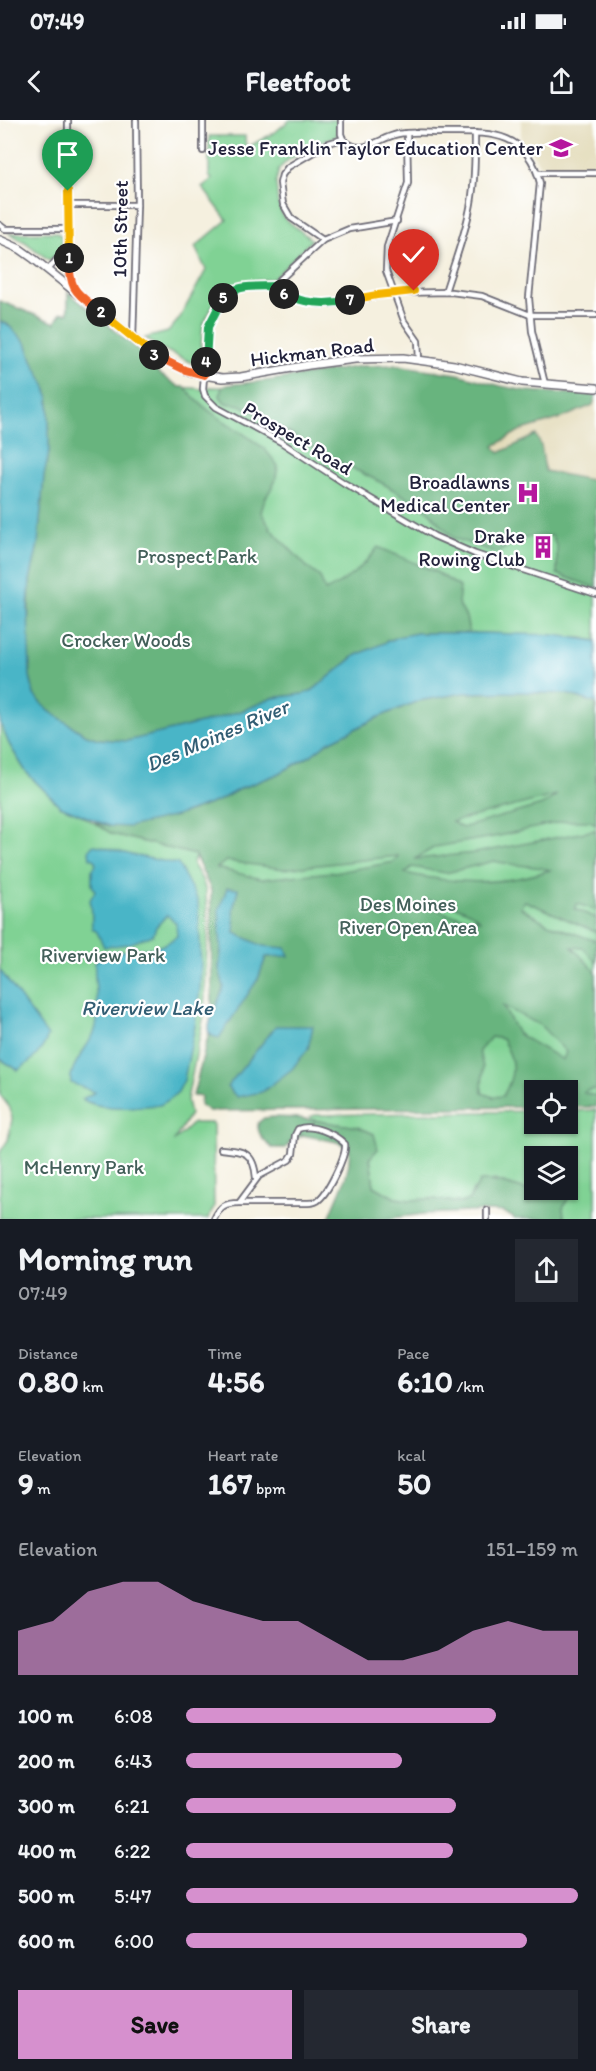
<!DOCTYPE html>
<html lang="en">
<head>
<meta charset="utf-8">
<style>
	:root { --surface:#171b24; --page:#242831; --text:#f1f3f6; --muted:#9ea1a6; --accent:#d690ce }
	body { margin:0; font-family:Itim,sans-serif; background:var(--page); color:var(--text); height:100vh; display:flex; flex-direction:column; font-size:22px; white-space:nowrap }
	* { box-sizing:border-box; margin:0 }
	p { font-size:20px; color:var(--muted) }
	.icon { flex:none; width:33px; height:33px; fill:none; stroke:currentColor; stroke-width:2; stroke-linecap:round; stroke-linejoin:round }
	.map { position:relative; height:1099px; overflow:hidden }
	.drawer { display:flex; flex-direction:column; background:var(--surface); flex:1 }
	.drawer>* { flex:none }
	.controls { position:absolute; left:524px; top:960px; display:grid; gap:12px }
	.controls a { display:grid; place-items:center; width:54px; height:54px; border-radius:0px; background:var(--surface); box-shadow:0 2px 4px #0004; font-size:30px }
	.pin { position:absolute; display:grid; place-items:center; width:51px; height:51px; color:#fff; margin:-62px -26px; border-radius:50% 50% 50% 0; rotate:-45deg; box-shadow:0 0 6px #0007 }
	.pin .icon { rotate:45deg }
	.km { position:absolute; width:30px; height:30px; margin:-15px; border-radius:50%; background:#222; color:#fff; font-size:16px; line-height:30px; text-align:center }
	.round { display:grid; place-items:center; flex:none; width:63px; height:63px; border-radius:0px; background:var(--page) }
	.overview { display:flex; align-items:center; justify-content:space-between; height:102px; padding:0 18px }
	h1 { font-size:33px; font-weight:800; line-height:45px }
	.figures { display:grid; grid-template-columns:repeat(3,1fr); gap:9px; height:102px; padding:6px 18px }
	.figures div { display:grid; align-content:center }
	.figures b { font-size:30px; font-weight:800 }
	.figures small { font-size:16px; font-weight:400 }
	.figures p { font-size:16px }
	.chart { height:168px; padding:12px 18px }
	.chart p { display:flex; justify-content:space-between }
	.chart svg { width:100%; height:108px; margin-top:6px; fill:var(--accent); opacity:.7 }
	.button { display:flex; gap:12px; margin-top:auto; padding:12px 18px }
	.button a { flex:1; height:69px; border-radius:0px; background:var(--accent); color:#111; font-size:24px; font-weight:800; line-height:69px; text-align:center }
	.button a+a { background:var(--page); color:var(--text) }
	ul { padding:0 18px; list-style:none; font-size:20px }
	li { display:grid; grid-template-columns:96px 72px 1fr; align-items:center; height:45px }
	li i { height:15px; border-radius:8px; background:var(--accent) }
	.status { display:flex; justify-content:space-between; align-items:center; height:42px; padding:0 30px; background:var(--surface); direction:ltr }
	.status svg { height:16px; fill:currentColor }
	header { display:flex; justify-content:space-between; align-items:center; height:78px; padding:0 18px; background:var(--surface); font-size:27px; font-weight:800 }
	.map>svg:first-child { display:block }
	.built { fill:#e3dbba }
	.green { fill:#80d294; stroke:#517a68; stroke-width:1.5 }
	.forest { fill:#68b47e; stroke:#456b5c; stroke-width:1.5; fill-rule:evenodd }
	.water { fill:#4ab5c7; stroke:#366c81; stroke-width:1.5 }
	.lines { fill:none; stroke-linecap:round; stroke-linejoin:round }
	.street-casing { stroke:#6c6a74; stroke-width:8 }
	.secondary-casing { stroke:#6c6a74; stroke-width:10 }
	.street { stroke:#fff; stroke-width:4.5 }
	.secondary { stroke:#fff; stroke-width:7 }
	.split-1-casing { stroke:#fff; stroke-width:12 }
	.split-2-casing { stroke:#fff; stroke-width:12 }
	.split-3-casing { stroke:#fff; stroke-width:12 }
	.split-4-casing { stroke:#fff; stroke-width:12 }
	.split-5-casing { stroke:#fff; stroke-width:12 }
	.split-6-casing { stroke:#fff; stroke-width:12 }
	.split-7-casing { stroke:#fff; stroke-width:12 }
	.split-8-casing { stroke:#fff; stroke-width:12 }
	.split-1 { stroke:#f5b400; stroke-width:8 }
	.split-2 { stroke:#f0652b; stroke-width:8 }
	.split-3 { stroke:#f5b400; stroke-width:8 }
	.split-4 { stroke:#f0652b; stroke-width:8 }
	.split-5 { stroke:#22a559; stroke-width:8 }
	.split-6 { stroke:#22a559; stroke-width:8 }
	.split-7 { stroke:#22a559; stroke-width:8 }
	.split-8 { stroke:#f5b400; stroke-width:8 }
	.labels { text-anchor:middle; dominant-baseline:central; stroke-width:4.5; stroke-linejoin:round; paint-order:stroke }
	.poi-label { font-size:20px; fill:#22223b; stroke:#fff; text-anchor:end }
	.street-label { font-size:20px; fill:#22223b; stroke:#fff }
	.park-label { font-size:20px; fill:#43605a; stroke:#fff }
	.water-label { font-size:21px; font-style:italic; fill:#325d73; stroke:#fff }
</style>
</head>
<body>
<div class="status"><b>07:49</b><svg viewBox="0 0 49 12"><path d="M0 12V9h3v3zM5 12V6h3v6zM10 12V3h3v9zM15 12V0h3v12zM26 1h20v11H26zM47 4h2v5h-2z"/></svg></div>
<header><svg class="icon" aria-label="back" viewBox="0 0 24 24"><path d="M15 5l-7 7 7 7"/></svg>Fleetfoot<svg class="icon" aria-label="share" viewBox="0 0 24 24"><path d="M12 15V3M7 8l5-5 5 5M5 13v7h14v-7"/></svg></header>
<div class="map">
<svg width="596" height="1099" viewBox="0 0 596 1099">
	<rect width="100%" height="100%" fill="#fff"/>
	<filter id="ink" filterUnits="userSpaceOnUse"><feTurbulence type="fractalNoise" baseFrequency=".0167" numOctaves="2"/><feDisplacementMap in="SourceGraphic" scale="12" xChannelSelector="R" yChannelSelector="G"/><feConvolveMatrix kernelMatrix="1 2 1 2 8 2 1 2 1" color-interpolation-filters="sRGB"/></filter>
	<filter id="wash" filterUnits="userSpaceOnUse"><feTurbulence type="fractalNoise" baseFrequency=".008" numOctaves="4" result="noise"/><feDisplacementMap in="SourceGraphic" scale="24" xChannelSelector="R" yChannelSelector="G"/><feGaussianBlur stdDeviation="1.35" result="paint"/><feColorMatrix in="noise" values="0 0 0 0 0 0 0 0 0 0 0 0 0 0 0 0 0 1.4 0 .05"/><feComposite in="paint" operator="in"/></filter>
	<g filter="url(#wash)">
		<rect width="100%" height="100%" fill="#f5f0df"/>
		<g class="built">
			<path d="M521,0h75v50l-50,-1 -6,-3 -8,-13 -11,-10z"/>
			<path d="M458,254l43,12 25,5 70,4v138h-136l-8,-145z"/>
		</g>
		<g class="green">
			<path d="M290,0h47v16l-12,4 -37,20 -9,9 -3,13 2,21 5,14 29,23 -39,39 -32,3 -17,8 -7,8 -14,27 -3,34 -5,5 -35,-16 -15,-10 23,-6 11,-13 27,-49 -11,-23 32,-27 -25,-33 10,-8 -3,-3v-40h36l1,12 29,-16z"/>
			<path d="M55,112l7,4c1,10 -3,19 -13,24l-24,-18 -16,-9z"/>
			<path d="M68,172l80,66 10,15 21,14 24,2 7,-2 89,1 42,44 120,101h135v108l-13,-3 -100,-5h-44l-108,42 -293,-131 6,-69 -38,-152 -6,-1v-21l55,22 6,-10h7z"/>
			<path d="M448,575l148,8v398l-29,-11h-33v12l-341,-6 19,-76 -1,-130 -16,-34 -2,8 10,17 3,11 2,41 -4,82 -17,85 3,14 -17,28 20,-19h20l1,84 -6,12h-208v-67l8,-12 4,-21 -2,-11 -10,-13v-373l9,22 17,28 34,34 18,7 33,20 216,-90 91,-42z"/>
			<path d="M596,990v109h-32l-1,-11 15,-31 -7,-7 -4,1v-15h-33v34h24l-12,4 -10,-1 -42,-13 -21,10 -4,10 -8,3 -28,-4 -23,1 -15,-2 -21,-12 -4,-28 4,-24 -16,-7 -48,-7v-3l5,-2 219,-4v13h33v-13z"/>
		</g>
		<g class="forest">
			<path d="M68,172l80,66 10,15 21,14h6c21,28 52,39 78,61 6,5 10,12 15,18l-3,16 -10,17 -4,13 10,17 37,39 12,9 5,14c20,-9 40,-25 53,-44l58,25 24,15 -2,16 8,14 3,16h-52l-30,8 -10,6 -22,9 -42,34 -10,4 -30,4 -29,12 -35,11 -67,17 -15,3 -29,-2 -14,-5 -16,-10 -19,-13 -15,-16 -4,-19 -2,-44 2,-52 8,-36 6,-69 5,-22v-54l-3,-12 -14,-27 -6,-17 -20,-20 -6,-1v-21l55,22 6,-10h7z"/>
			<path d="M396,245l62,9 43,12 25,5 70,4 -3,10 -31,13 -43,13 -25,15 5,7 37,-18 5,10 4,26 51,10v107l-39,-14v-26l-5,-12c-22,-3 -36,5 -55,17l-43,-15 -29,-30 -43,-25 -52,-26 -89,-52 -16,-2 -5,-7 2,-9 5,-2 46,-5 89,-14z"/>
			<path d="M520,572l47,2 29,9v121l-6,-3h-25l-66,15 -64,11 -20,12 60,-6 121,-23v80l-19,-6 -2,5 21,9v14l-71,-31 -5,6 28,17 48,17v21l-13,-14 -11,-1 24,25v117l-8,1 -4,3 12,3v11h-29v-17h-33v17l-325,4 -9,-6 1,-9h-8l16,-63 3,3 46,-57 8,-22 22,-1 -25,-9 -28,-14 -2,-24 5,-20 -11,-1 -8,80 5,19 -12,30 -1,-127 -16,-35 -83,-21 -18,-12 15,4 67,-10 18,-6 24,-9 21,-12 39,-15 32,-18 17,-13 52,-26 39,-16 45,-8zM557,675l-15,10 -80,23 -10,-6zM398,736l-4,6 -51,9 -82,8 -44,-11 9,-7 58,8zM494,741c19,5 38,4 56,9 -47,16 -97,14 -145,3l7,-6 34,6zM425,780c18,2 41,6 55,20l-32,-6 -21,-9zM503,886l37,19 26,27 -3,8 -45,-26zM491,917l11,2c13,21 14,35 1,57l-10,1 -11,-4 1,-26 -4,-16z"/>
			<path d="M274,997l25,1 59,9 16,7 4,15 -8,9 4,28 21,12 15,2 23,-1 28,4 8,-3 11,-19c23,-1 38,9 60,12 9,2 18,-3 27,-3v-19l4,-1 8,7 -16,31 1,11h-49l-11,-7 -13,-1 -67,3 -40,5h-55c8,-24 23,-45 20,-71l-12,-6 -35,-7 -12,7 -4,6h-14c-8,-7 -15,-14 -14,-25l6,-5z"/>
		</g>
		<g class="water">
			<path d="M0,202l6,1 20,20 6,17 14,27 3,12v54l-5,22 -6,69 -8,36 -2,28 2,68 4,19 15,16 35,23 14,5 29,2 82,-20 35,-11 29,-12 30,-4 10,-4 42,-34 42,-19 20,-4h66l71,2 42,6v62l-29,-9 -47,-2 -57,1 -45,8 -39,16 -52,26 -17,13 -32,18 -39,15 -21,12 -42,15 -48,11 -19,-1 -49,-20 -34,-34 -17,-28 -9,-22z"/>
			<path d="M95,725l37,10 46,9 20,37 3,63 -1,25 -5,37 -11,54 -6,12 -11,9 -7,4c-23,1 -58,7 -78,-6l13,-7 -24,-9c-3,-15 17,-36 23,-50 8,-19 -1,-49 1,-70 16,-19 44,-9 65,-17 6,-2 12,-6 17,-10l-1,-13 -9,-8 -11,12 -3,8 -24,9 -25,3 -7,-15 -5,-4c-1,-9 1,-19 -2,-28l5,-9 -3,-6v-15c4,-4 5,-6 2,-11l-4,-1 -1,-7 3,-5z"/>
			<path d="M227,768l11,1 -5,20 2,24 28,13 23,2 3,8 -23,1 -8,22 -39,59 -7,-2 -4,-5 2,-10 14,-34 -5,-19 2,-15 -2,-43z"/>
			<path d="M0,850l48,66c-5,14 -17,26 -30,34l-18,-11z"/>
			<path d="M276,906h37l-5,23 -16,20 -30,23 -25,5 -10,-10z"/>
		</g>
	</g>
	<g filter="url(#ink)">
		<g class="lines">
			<g class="street-casing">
				<g id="street">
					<path d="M68,0v126l2,32 3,12"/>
					<path d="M203,0v31"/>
					<path d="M341,0v14l2,5"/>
					<path d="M407,13l1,50 -21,64 -1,24 18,50 14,20 1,18"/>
					<path d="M538,53h58"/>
					<path d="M68,85h69"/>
					<path d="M397,101l-48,8 -26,11 -50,46 -34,2 -14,8 -17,31 -5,62 2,7 11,11 65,35 63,41 90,53 41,18 121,40"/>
					<path d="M0,105l5,4h63"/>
					<path d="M323,120l-32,-22 -8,-14 -3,-21 2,-8 6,-8 41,-24 14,-4c18,19 35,-1 55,-5 14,-3 31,-1 46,-1 44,0 83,-4 96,50l-11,115 3,33 13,53"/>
					<path d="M48,150l20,-24"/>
					<path d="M273,166l3,5 13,6 31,7 20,-1 53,-10 58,-1 31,4 48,19h66"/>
					<path d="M445,172c9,-29 21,-59 26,-89 4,-23 4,-46 4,-70"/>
					<path d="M133,219l4,-134 -1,-85"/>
					<path d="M221,1029c23,2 33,3 35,29"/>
					<path d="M487,1090v9"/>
					<path d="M214,1099c6,-13 11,-16 25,-16l20,-27 30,-16 4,-6 2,-19 3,-6c14,-6 37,5 47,15 2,11 -18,51 -28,57 -3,2 -6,2 -9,2h-69"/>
				</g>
			</g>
			<g class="secondary-casing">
				<path id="secondary" d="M0,120l20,9 14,10 119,95 32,16 19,5 18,3 19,-1 68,-12 46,-6 48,-1 51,7 68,17 74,6"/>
			</g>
			<use href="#street" class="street"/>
			<use href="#secondary" class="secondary"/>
		</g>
	</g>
	<g class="lines" filter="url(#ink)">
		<g class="split-1-casing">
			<path id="split-1" d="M68,71l1,67"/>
		</g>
		<g class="split-2-casing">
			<path id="split-2" d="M69,138c1,35 7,34 32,54"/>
		</g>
		<g class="split-3-casing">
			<path id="split-3" d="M101,192l53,43"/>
		</g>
		<g class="split-4-casing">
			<path id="split-4" d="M154,235l31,15 19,5 2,-13"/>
		</g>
		<g class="split-5-casing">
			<path id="split-5" d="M206,242l2,-35 15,-29"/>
		</g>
		<g class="split-6-casing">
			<path id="split-6" d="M223,178c12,-14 33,-11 50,-12l3,5 8,3"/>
		</g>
		<g class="split-7-casing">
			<path id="split-7" d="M284,174c21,10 44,11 66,6"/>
		</g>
		<g class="split-8-casing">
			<path id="split-8" d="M350,180l27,-5 37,-4"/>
		</g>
		<use href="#split-1" class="split-1"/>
		<use href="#split-2" class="split-2"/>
		<use href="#split-3" class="split-3"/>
		<use href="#split-4" class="split-4"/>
		<use href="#split-5" class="split-5"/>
		<use href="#split-6" class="split-6"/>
		<use href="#split-7" class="split-7"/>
		<use href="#split-8" class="split-8"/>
	</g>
	<defs>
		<g id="school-bare" transform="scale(1.8)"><path d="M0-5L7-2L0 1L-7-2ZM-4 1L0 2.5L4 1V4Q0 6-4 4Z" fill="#b5179e" stroke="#fff" stroke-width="2.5" paint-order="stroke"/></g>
		<g id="hospital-bare" transform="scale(1.8)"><path d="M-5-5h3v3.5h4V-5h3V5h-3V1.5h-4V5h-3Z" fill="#b5179e" stroke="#fff" stroke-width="2.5" paint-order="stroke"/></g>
		<g id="building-bare" transform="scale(1.8)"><path d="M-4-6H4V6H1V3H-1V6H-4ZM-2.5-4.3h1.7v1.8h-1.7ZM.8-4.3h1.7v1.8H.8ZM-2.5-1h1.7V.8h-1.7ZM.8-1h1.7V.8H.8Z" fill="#b5179e" stroke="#fff" stroke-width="2.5" paint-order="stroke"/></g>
	</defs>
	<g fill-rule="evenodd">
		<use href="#school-bare" x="561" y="28"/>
		<use href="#hospital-bare" x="528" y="373"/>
		<use href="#building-bare" x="543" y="427"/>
	</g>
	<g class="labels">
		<g class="poi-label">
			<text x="543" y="28">Jesse Franklin Taylor Education Center</text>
			<text x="510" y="362">Broadlawns<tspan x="510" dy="23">Medical Center</tspan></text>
			<text x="525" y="416">Drake<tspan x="525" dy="23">Rowing Club</tspan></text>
		</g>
		<g class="street-label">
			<text transform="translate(120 109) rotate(-89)">10th Street</text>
			<text transform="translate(312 232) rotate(-7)">Hickman Road</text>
			<text transform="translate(298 318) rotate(31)">Prospect Road</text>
		</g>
		<g class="park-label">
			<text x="197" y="436">Prospect Park</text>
			<text x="126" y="520">Crocker Woods</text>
			<text x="408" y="784">Des Moines<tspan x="408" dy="23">River Open Area</tspan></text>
			<text x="103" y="835">Riverview Park</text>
			<text x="84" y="1047">McHenry Park</text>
		</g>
		<g class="water-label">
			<text transform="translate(217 615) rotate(-23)">Des Moines River</text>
			<text x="147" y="887">Riverview Lake</text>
		</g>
	</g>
</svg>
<div class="controls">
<a><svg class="icon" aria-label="locate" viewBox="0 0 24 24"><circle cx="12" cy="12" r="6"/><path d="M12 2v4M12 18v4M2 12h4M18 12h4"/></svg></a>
<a><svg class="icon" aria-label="layers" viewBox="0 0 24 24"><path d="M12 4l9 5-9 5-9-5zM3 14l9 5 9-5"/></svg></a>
</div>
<div class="pin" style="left:68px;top:71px;background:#1e9e55"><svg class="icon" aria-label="arrive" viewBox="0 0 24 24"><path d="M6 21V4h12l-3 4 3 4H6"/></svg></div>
<div class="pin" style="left:414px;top:171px;background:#d93025"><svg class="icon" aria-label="check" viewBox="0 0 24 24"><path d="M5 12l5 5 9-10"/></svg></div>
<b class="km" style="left:69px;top:138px">1</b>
<b class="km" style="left:101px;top:192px">2</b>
<b class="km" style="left:154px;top:235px">3</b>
<b class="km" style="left:206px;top:242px">4</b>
<b class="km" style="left:223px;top:178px">5</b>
<b class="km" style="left:284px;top:174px">6</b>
<b class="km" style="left:350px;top:180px">7</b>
</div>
<section class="drawer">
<div class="overview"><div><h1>Morning run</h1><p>07:49</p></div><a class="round"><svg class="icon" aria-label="share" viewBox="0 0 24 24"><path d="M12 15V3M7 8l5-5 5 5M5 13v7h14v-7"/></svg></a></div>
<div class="figures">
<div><p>Distance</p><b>0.80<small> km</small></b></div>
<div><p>Time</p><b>4:56</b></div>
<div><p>Pace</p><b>6:10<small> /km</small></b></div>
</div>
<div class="figures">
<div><p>Elevation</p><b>9<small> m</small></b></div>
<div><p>Heart rate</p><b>167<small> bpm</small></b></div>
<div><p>kcal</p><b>50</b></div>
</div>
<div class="chart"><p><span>Elevation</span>151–159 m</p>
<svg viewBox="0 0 160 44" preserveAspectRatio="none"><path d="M0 44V26L10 22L20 10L30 6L40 6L50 14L60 18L70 22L80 22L90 30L100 38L110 38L120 34L130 26L140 22L150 26L160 26V44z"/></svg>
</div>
<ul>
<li><b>100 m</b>6:08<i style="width:79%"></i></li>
<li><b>200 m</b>6:43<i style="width:55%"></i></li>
<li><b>300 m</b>6:21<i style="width:69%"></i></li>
<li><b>400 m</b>6:22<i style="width:68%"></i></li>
<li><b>500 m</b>5:47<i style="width:100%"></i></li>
<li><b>600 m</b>6:00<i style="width:87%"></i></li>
</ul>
<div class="button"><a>Save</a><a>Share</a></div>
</section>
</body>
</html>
